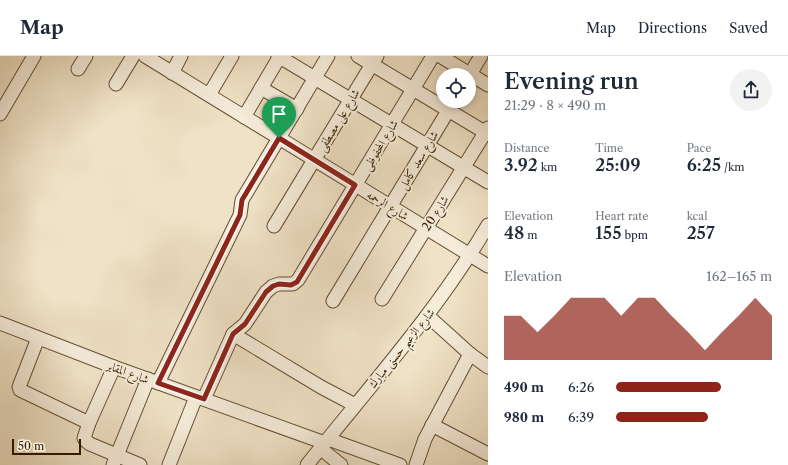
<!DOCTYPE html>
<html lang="en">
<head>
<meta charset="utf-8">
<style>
	:root { --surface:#fff; --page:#f2f2f3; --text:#1f2937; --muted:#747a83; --line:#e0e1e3; --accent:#8f2418 }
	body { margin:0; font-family:"Libre Caslon Text",Amiri,serif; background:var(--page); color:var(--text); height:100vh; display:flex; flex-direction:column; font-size:15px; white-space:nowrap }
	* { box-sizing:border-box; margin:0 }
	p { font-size:13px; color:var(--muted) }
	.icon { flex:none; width:22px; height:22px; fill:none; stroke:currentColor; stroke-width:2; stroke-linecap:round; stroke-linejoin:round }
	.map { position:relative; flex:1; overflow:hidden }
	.panel { display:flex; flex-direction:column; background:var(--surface); width:300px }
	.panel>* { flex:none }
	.controls { position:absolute; left:436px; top:12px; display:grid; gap:8px }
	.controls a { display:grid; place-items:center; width:40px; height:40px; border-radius:50%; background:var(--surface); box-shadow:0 2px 6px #0003; font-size:20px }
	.scale { position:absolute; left:12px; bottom:10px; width:69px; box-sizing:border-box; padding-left:4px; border:2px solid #351e00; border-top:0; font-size:11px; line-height:14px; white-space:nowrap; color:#351e00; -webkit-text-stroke:3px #f5ecda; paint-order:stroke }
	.pin { position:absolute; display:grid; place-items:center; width:34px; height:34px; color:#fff; margin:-41px -17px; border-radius:50% 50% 50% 0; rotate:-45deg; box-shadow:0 0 4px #0007 }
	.pin .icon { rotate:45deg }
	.round { display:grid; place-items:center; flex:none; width:42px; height:42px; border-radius:21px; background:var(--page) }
	.head { display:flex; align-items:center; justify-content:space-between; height:68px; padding:0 16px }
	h1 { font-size:22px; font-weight:600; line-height:30px }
	.stats { display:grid; grid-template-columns:repeat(3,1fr); gap:6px; height:68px; padding:4px 16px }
	.stats div { display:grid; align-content:center }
	.stats b { font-size:17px; font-weight:600 }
	.stats small { font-size:11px; font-weight:400 }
	.stats p { font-size:11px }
	.chart { height:112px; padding:8px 16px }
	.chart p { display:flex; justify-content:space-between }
	.chart svg { width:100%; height:72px; margin-top:4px; fill:var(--accent); opacity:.7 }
	ul { padding:0 16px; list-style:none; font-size:13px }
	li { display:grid; grid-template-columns:64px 48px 1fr; align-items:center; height:30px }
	li i { height:10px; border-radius:5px; background:var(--accent) }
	header { display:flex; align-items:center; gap:24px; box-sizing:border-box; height:56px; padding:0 20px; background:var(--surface); border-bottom:1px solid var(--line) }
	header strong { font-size:19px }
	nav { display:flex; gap:22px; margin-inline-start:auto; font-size:14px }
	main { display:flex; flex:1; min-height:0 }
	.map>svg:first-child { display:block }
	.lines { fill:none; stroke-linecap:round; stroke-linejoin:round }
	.minor-casing { stroke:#644f32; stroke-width:15 }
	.minor { stroke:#f5ecda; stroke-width:13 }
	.route-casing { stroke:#fff; stroke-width:8 }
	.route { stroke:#8f2418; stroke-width:5 }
	.labels { text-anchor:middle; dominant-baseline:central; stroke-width:4; stroke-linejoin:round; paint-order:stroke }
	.street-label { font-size:12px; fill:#351e00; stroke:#f5ecda }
</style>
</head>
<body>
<header>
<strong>Map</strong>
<nav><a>Map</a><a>Directions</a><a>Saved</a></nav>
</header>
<main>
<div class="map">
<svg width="488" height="409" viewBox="0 0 488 409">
	<rect width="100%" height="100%" fill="#efe2c6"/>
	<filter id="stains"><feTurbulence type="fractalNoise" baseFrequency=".005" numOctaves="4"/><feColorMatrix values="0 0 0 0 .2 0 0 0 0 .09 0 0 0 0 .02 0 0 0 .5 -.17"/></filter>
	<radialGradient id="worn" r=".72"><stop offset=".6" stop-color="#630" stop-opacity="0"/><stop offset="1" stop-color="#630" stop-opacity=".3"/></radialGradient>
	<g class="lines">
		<g class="minor-casing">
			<g id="minor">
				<path d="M145,0l343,210"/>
				<path d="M278,0l210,126"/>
				<path d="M358,0l130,78"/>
				<path d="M440,0l48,29"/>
				<path d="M78,13l8,-13"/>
				<path d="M172,17l9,-17"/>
				<path d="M469,20l12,-20"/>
				<path d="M116,28l17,-28"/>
				<path d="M261,32l36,21"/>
				<path d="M209,39l23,-39"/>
				<path d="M0,58l34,-58"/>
				<path d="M244,61l36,-61"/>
				<path d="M274,170l103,-170"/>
				<path d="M382,243l106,-171"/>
				<path d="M333,245l121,-200"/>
				<path d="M428,260l42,38 18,13"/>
				<path d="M0,267l114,44 211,76"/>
				<path d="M233,278l88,53 34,18"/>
				<path d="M38,282l-19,49 1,3 69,33"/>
				<path d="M114,311l-25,56 -5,15 2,3 4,3 50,21"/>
				<path d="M158,327l82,-168 2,-15 86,-144"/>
				<path d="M204,343l29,-65 12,-10 21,-32 7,-6 6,-2h14l5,-4 135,-224"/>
				<path d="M432,369l56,29"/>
				<path d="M328,383l72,26"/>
				<path d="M320,392l21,17"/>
				<path d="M113,409l35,-86"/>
				<path d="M169,409l27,-68"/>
				<path d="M307,409c62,-78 130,-153 181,-240"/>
				<path d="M416,409l9,-26 45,-85"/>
			</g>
		</g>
		<use href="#minor" class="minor"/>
	</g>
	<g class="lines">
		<g class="route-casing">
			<path id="route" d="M279,82l76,47 -58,97 -6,3 -12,-1 -6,2 -7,6 -21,32 -12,10 -29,65 -46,-16 82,-168 2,-15z"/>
		</g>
		<use href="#route" class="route"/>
	</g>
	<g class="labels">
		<g class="street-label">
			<text transform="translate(338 64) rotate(-59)">شارع على مصطفى</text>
			<text transform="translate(380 89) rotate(-59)">شارع المحفوظى</text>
			<text transform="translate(418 104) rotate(-59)">شارع سعد كامل</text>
			<text transform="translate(388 149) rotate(31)">شارع الرحمه</text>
			<text transform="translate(435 157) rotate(-58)">شارع 20</text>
			<text transform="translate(401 292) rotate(-51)">شارع الزعيم حسنى مبارك</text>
			<text transform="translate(128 316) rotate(20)">شارع المقابر</text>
		</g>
	</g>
	<rect width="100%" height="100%" filter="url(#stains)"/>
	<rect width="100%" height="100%" fill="url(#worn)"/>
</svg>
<div class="controls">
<a><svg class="icon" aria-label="locate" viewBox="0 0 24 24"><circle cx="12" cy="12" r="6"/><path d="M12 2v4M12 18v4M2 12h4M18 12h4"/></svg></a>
</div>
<div class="scale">50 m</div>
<div class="pin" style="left:279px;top:82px;background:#1e9e55"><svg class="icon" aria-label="arrive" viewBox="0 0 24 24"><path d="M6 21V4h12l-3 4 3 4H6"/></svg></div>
</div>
<section class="panel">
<div class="head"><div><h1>Evening run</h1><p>21:29 · 8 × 490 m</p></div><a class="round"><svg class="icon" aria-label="share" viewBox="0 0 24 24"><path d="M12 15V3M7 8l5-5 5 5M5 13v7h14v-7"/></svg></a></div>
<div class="stats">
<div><p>Distance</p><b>3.92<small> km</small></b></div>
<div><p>Time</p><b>25:09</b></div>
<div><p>Pace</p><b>6:25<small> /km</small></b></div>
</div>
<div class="stats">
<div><p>Elevation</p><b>48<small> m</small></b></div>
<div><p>Heart rate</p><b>155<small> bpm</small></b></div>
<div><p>kcal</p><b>257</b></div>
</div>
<div class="chart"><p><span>Elevation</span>162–165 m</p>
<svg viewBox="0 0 160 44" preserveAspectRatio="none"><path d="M0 44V17L10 17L20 27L30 17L40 6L50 6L60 6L70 17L80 6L90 6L100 17L110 27L120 38L130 27L140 17L150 6L160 17V44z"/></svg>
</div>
<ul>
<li><b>490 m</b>6:26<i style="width:67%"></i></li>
<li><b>980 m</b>6:39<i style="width:59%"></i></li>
</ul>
</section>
</main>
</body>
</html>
